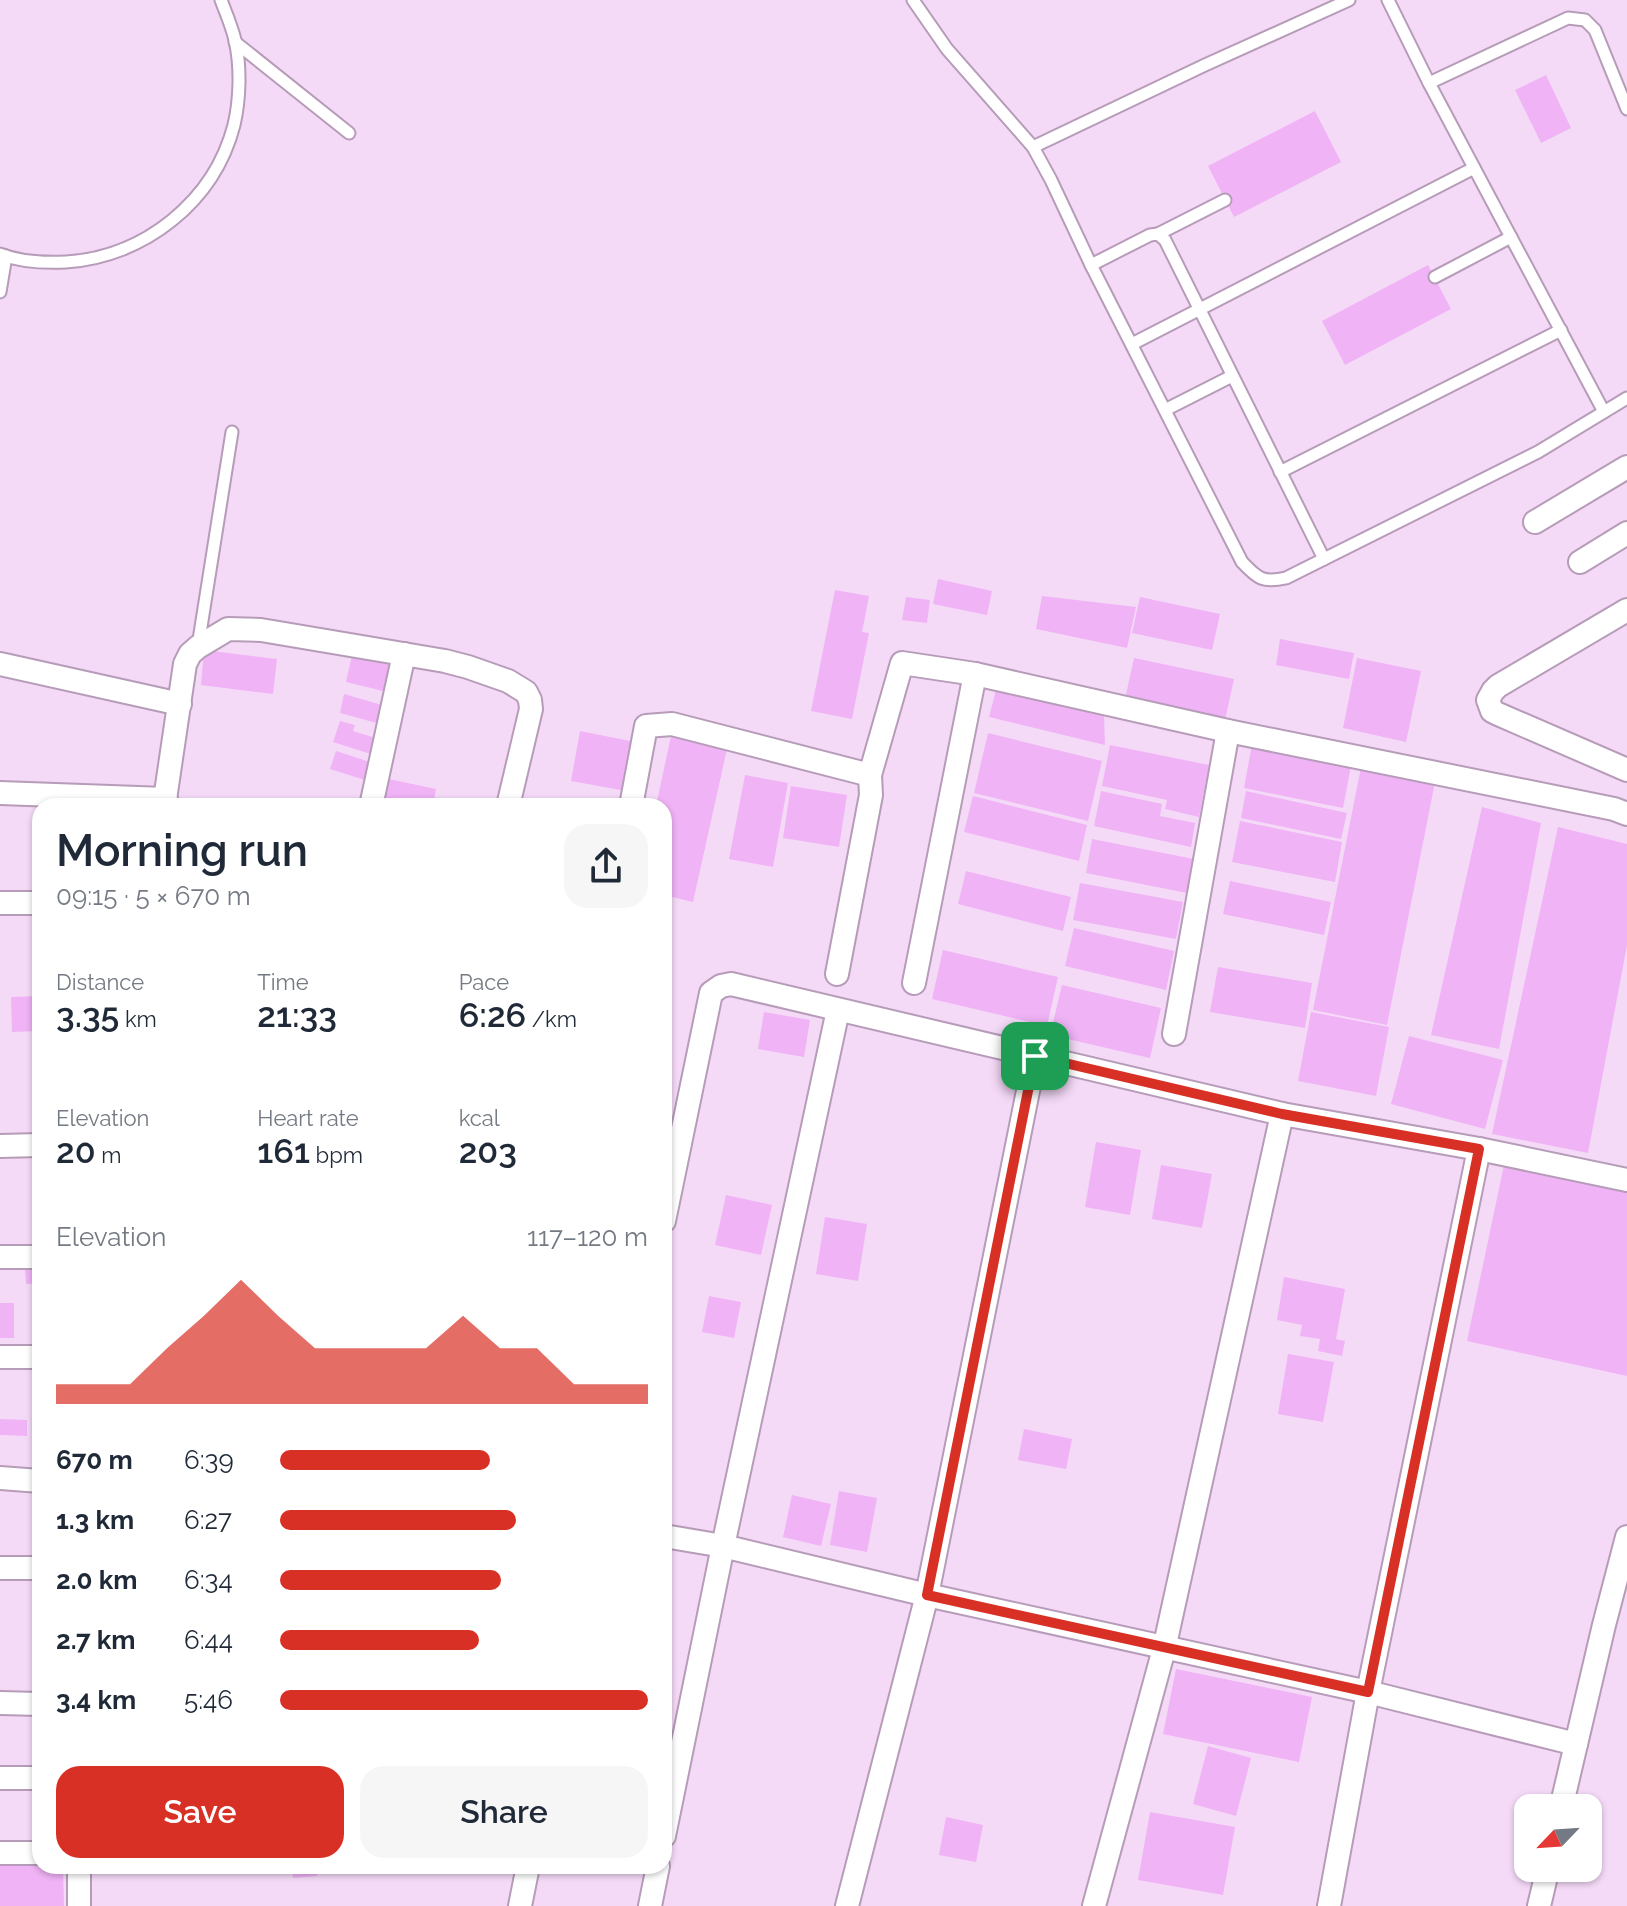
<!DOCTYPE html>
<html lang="en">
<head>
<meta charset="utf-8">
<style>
	:root { --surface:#fff; --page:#f6f6f7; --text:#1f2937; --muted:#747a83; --accent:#d93025 }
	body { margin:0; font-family:Raleway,sans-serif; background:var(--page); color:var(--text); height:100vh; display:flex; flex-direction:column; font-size:30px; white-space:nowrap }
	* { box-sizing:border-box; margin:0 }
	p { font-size:26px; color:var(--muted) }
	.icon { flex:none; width:44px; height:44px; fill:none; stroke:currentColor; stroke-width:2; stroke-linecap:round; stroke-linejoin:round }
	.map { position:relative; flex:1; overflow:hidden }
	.drawer { position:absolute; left:32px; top:798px; width:640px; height:1076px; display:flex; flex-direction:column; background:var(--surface); border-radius:24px; box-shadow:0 2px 6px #0004 }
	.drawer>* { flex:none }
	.needle { width:52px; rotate:245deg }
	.controls { position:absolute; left:1514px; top:1794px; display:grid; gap:16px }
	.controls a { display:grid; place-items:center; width:88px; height:88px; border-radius:16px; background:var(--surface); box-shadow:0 2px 6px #0004; font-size:40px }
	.pin { position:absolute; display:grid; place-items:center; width:68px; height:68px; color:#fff; margin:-34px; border-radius:16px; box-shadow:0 4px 12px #0006 }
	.round { display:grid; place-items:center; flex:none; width:84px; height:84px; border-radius:24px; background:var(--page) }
	.summary { display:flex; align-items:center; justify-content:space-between; height:136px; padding:0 24px }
	h1 { font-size:44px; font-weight:600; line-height:60px }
	.figures { display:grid; grid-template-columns:repeat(3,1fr); gap:12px; height:136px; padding:8px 24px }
	.figures div { display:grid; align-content:center }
	.figures b { font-size:34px; font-weight:600 }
	.figures small { font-size:22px; font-weight:400 }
	.figures p { font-size:22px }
	.chart { height:224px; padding:16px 24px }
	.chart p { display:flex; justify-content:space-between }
	.chart svg { width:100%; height:144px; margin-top:8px; fill:var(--accent); opacity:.7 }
	.button { display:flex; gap:16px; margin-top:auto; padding:16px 24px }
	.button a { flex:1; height:92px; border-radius:24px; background:var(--accent); color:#fff; font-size:32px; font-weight:600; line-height:92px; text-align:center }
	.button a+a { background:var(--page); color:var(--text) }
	ul { padding:0 24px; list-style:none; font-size:26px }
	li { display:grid; grid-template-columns:128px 96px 1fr; align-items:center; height:60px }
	li i { height:20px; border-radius:10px; background:var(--accent) }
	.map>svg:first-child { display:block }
	.building { fill:#f0b3f6 }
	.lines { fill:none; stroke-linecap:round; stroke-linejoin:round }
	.service-casing { stroke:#b69cb8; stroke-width:15 }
	.minor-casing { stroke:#b69cb8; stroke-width:26 }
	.service { stroke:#fff; stroke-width:11 }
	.minor { stroke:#fff; stroke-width:22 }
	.route-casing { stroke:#fff; stroke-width:16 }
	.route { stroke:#d93025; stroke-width:10 }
</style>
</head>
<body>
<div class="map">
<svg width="1627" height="1906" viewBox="0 0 1627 1906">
	<rect width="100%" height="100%" fill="#f5daf8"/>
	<g class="building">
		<path d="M1546,75l25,53 -30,15 -26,-53z"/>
		<path d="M1315,111l26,51 -107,55 -26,-51z"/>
		<path d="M1428,265l23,44 -106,56 -23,-44z"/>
		<path d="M938,579l54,12 -5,24 -54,-11z"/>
		<path d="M835,590l34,6 -7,36 7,1 -17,86 -41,-8z"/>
		<path d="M1042,596l94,11 -9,41 -91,-19z"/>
		<path d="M906,597l24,3 -3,23 -25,-3z"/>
		<path d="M1140,597l80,17 -8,36 -80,-17z"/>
		<path d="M1280,639l74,14 -5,26 -73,-14z"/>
		<path d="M204,650l73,9 -4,35 -72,-9z"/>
		<path d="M353,651l41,10 -7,31 -41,-10z"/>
		<path d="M1134,658l100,21 -9,41 -100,-21z"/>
		<path d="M1357,658l64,13 -15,71 -63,-14z"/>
		<path d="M996,690l108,26 1,29 -116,-28z"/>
		<path d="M344,694l45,13 -5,18 -44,-12z"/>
		<path d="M340,721l15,4 -2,6 29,9 -5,16 -44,-14z"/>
		<path d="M580,731l55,11 -9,49 -55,-10z"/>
		<path d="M988,733l114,28 -14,60 -114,-28z"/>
		<path d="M671,736l56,13 -34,153 -29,-7v-89h-8z"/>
		<path d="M1252,744l99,22 -8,42 -99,-20z"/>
		<path d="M1110,745l99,20 -10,52 -34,-8 2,-9 -65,-14z"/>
		<path d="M336,751l37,12 -5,18 -38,-12z"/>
		<path d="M1362,762l74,15 -49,248 -74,-15z"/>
		<path d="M745,775l43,8 -15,84 -44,-8z"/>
		<path d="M389,779l47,10 -3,17h-49z"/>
		<path d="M791,786l56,9 -8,52 -56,-9z"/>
		<path d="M1101,791l61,13 -2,12 35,7 -4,24 -97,-21z"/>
		<path d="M1246,791l101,22 -6,26 -100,-21z"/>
		<path d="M973,796l114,29 -8,36 -115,-29z"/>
		<path d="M1482,807l59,16 -42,226 -68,-14z"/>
		<path d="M1240,821l102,21 -7,40 -103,-20z"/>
		<path d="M1558,827l69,17v101l-39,208 -96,-19z"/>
		<path d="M1092,839l102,20 -7,34 -101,-20z"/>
		<path d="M966,871l105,26 -8,34 -105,-27z"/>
		<path d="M1230,881l101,21 -7,33 -101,-21z"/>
		<path d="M1080,883l103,19 -7,37 -103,-19z"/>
		<path d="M1074,928l100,23 -8,39 -101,-24z"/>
		<path d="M943,950l115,27 -11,49 -115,-27z"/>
		<path d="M1218,967l94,16 -7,45 -95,-16z"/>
		<path d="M1062,985l99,23 -11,50 -100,-23z"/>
		<path d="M40,996v35l-28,1 -1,-35z"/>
		<path d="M764,1012l46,8 -6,37 -46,-8z"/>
		<path d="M1311,1012l78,15 -13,69 -78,-15z"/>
		<path d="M1409,1036l94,24 -18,69 -94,-25z"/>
		<path d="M1096,1142l45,8 -11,65 -45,-8z"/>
		<path d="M1505,1160l122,26v190l-160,-35z"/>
		<path d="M1161,1165l51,9 -10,54 -50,-9z"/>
		<path d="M726,1195l46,10 -11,50 -46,-10z"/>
		<path d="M825,1217l42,7 -9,57 -42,-7z"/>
		<path d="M40,1269v14l-14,1 -1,-14z"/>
		<path d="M1284,1277l61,12 -9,50 9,2 -3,15 -24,-5 2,-12 -20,-3 2,-11 -25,-5z"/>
		<path d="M709,1296l32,6 -7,36 -32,-6z"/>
		<rect x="0" y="1303" width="14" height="35"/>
		<path d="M1288,1354l46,8 -11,60 -45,-8z"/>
		<path d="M0,1419l27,1v16l-27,-1z"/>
		<path d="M1024,1429l48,10 -6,30 -48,-9z"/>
		<path d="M839,1491l38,7 -10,54 -37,-7z"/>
		<path d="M792,1495l39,9 -10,42 -38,-9z"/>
		<path d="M1176,1669l136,28 -13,65 -136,-28z"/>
		<path d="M1208,1746l43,12 -15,58 -43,-12z"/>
		<path d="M1150,1812l85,15 -12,68 -85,-15z"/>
		<path d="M946,1817l37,8 -7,37 -37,-7z"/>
		<path d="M40,1859v7h23l1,40h-64v-46z"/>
		<path d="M292,1866h24l1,10 -24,2z"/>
	</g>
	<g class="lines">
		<g class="service-casing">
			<g id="service">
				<path d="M913,0l34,49 86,98 18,33 40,85 151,297c16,17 21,21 44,16l252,-126 89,-54"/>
				<path d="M1388,0l41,83 175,329"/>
				<path d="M235,42l114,91"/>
				<path d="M1429,83l139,-65 17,2 10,10 32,79"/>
				<path d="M1033,147l172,-82 144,-65"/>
				<path d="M1158,234l67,-34"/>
				<path d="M0,254c20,8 45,9 66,8 78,-5 148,-60 168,-137 6,-26 7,-58 1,-85 -3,-13 -9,-27 -14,-40"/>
				<path d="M1091,265l59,-30 8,-1 7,6 159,319"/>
				<path d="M1435,277l76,-40"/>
				<path d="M0,292l6,-36"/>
				<path d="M1132,344l342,-176"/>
				<path d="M1165,410l67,-34"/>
				<path d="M1280,472l281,-142"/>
				<path d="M198,646l34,-214"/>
			</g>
		</g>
		<g class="minor-casing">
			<g id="minor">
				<path d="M1535,522l92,-55"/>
				<path d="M1580,562l47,-29"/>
				<path d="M1627,610l-129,76 -5,5 -5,9 4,11 6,3 129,56"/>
				<path d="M0,664l180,40"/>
				<path d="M0,793l166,6"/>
				<path d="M164,806l21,-142 5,-10 8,-7 30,-18 33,1 184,31 23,6 40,14 18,11 4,8 1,9 -23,97"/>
				<path d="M371,806l33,-152"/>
				<path d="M631,806l15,-80 26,-2 198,51"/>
				<path d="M0,903h40"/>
				<path d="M837,974l34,-179 -1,-20 32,-112 73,11 253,57 386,78 13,5"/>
				<path d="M914,983l61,-309"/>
				<path d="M1174,1034l54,-303"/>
				<path d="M0,1146l40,-1"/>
				<path d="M664,1221l47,-228 10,-7 10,-2 551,130 197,35 148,31"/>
				<path d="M0,1257h40"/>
				<path d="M0,1357h40"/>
				<path d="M0,1478l40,3"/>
				<path d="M664,1536l59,10 204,49 441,97 208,52"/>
				<path d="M0,1568h40"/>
				<path d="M0,1703l40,1"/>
				<path d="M0,1778h40"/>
				<path d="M1561,1808l43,-183 23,-88"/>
				<path d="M664,1836l59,-290 115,-536"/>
				<path d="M0,1853h40"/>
				<path d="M79,1866v40"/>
				<path d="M520,1906l8,-40"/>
				<path d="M650,1906l8,-40"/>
				<path d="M847,1906l80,-311 108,-539"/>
				<path d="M1094,1906l70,-257 118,-535"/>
				<path d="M1329,1906l39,-214 111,-543"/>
				<path d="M1539,1906l9,-38"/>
			</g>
		</g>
		<use href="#service" class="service"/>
		<use href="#minor" class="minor"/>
	</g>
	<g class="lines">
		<g class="route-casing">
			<path id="route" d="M1035,1056l247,58 197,35 -111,543 -441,-97z"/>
		</g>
		<use href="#route" class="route"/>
	</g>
</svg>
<div class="controls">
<a><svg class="needle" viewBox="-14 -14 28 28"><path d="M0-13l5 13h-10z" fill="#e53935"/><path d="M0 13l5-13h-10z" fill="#747a83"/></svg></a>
</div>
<div class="pin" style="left:1035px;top:1056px;background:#1e9e55"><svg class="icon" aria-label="arrive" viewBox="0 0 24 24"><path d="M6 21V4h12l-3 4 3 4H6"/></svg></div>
<section class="drawer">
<div class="summary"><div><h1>Morning run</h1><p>09:15 · 5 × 670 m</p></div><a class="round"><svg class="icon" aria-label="share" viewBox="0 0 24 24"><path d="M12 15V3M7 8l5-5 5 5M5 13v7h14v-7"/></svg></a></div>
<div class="figures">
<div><p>Distance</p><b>3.35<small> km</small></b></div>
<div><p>Time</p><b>21:33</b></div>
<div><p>Pace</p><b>6:26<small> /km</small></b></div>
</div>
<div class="figures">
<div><p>Elevation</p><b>20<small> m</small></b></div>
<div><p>Heart rate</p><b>161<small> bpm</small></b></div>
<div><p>kcal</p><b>203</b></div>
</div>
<div class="chart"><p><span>Elevation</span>117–120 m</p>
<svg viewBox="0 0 160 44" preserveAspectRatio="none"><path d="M0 44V38L10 38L20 38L30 27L40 17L50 6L60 17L70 27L80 27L90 27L100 27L110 17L120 27L130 27L140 38L150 38L160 38V44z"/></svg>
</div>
<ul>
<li><b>670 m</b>6:39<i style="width:57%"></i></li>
<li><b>1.3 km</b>6:27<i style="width:64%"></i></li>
<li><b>2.0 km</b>6:34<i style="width:60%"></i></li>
<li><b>2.7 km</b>6:44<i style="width:54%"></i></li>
<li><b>3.4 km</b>5:46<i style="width:100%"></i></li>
</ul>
<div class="button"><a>Save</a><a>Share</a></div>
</section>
</div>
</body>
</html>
